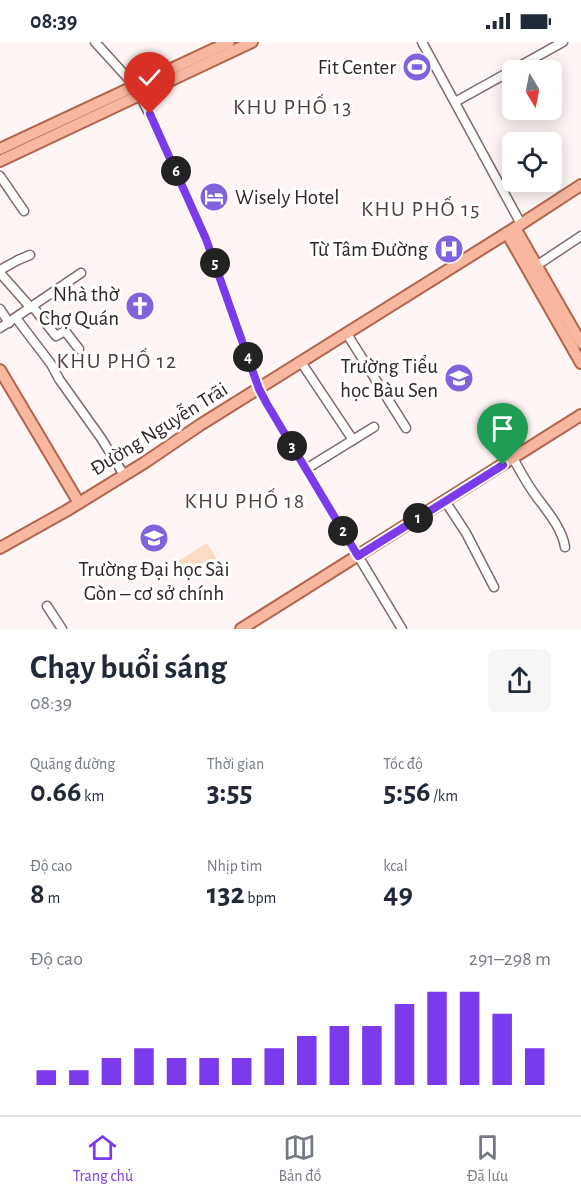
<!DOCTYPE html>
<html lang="vi">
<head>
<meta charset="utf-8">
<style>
	:root { --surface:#fff; --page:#f6f6f7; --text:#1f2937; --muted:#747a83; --line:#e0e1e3; --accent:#7c3aed }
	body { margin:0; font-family:"Alegreya Sans",sans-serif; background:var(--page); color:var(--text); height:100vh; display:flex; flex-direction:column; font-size:22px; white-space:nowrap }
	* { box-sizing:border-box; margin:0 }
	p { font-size:20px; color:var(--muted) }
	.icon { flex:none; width:33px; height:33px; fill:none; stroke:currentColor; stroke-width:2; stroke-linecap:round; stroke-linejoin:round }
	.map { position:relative; height:587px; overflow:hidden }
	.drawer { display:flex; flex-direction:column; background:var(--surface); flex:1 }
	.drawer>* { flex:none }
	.needle { width:39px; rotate:170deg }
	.buttons { position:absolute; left:502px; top:18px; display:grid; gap:12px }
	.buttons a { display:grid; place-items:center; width:60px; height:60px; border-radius:9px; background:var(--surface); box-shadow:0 3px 15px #0003; font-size:30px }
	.pin { position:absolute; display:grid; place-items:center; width:51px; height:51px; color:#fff; margin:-62px -26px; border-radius:50% 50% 50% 0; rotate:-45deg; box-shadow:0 0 6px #0007 }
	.pin .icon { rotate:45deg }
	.km { position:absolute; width:30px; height:30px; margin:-15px; border-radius:50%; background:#222; color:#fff; font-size:16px; line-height:30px; text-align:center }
	.round { display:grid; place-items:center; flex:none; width:63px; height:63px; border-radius:9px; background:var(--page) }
	.summary { display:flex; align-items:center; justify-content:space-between; height:102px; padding:0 30px }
	h1 { font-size:33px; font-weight:700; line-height:45px }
	.figures { display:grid; grid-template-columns:repeat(3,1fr); gap:9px; height:102px; padding:6px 30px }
	.figures div { display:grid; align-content:center }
	.figures b { font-size:30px; font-weight:700 }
	.figures small { font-size:16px; font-weight:400 }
	.figures p { font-size:16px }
	.chart { height:168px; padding:12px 30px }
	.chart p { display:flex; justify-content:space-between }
	.chart svg { width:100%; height:108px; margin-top:6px; stroke:var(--accent); stroke-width:6 }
	.status { display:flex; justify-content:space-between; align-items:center; height:42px; padding:0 30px; background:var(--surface); direction:ltr }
	.status svg { height:16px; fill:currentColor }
	.menu { display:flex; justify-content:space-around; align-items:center; height:84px; border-top:2px solid var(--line); background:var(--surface); font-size:16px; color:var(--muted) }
	.menu a { display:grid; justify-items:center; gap:3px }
	.menu .current { color:var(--accent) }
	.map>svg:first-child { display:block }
	.green { fill:#fddcc3 }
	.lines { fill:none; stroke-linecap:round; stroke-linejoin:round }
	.minor-casing { stroke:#7f6a68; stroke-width:11 }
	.major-casing { stroke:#af664c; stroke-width:14 }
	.minor { stroke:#fff; stroke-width:8 }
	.major { stroke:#f8b8a0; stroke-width:10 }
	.route-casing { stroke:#fff; stroke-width:12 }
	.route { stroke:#7c3aed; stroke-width:8 }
	.labels { text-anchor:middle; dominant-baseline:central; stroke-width:6; stroke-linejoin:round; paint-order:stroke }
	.poi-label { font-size:21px; fill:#2f2625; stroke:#fff; text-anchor:end }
	.street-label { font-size:21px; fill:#2f2625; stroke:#fff }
	.neighbourhood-label { font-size:22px; letter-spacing:1.5px; fill:#503c3b; stroke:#fff }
</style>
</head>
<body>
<div class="status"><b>08:39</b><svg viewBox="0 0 49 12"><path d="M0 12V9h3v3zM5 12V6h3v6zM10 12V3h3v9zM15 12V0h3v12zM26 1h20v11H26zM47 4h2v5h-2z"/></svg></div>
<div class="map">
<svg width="581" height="587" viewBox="0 0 581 587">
	<rect width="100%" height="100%" fill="#fff5f4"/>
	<path class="green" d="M207,501l11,18 -30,18 -11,-17z"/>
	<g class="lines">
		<g class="minor-casing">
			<g id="minor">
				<path d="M95,0l40,44 17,33 54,120 50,142 11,23 135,225"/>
				<path d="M422,0l99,182"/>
				<path d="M455,60l108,-60"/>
				<path d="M0,134l24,35"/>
				<path d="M536,224l45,-30"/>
				<path d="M0,228l18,-10 12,-5"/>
				<path d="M0,231l31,35"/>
				<path d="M33,265l23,29 9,-5 14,18"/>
				<path d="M0,267l9,14"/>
				<path d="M16,276l35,46 8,15 42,59 23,37"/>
				<path d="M0,286l81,-55"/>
				<path d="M347,292l59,94"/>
				<path d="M301,320l52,78"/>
				<path d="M513,416c7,13 14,26 23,38 11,15 26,32 29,51"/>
				<path d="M306,427l68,-42"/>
				<path d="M445,459l21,32 28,54"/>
				<path d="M47,564l15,23"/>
			</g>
		</g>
		<g class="major-casing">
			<g id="major">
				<path d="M0,107l229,-107"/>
				<path d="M0,119l252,-119"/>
				<path d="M515,186l66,115"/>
				<path d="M507,191l74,130"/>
				<path d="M0,328l79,133"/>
				<path d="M0,506l66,-37 78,-48 56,-38 315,-197 66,-43"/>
				<path d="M241,587l340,-214"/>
			</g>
		</g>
		<use href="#minor" class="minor"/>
		<use href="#major" class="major"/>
	</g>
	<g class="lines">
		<g class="route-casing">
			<path id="route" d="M150,72l56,125 53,150 8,15 91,152 145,-91"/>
		</g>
		<use href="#route" class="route"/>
	</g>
	<defs>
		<g id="stadium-disc" transform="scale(1.5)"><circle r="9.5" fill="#8162dd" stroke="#fff"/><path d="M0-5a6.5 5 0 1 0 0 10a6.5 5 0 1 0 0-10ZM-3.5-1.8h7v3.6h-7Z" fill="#fff"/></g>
		<g id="hotel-disc" transform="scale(1.5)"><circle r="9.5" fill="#8162dd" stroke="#fff"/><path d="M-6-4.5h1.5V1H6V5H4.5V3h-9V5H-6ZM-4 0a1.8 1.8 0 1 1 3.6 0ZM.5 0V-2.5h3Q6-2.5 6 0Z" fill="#fff"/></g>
		<g id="hospital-disc" transform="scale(1.5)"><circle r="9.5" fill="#8162dd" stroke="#fff"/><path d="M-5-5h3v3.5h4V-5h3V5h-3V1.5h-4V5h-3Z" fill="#fff"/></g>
		<g id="church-disc" transform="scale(1.5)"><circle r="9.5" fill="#8162dd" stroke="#fff"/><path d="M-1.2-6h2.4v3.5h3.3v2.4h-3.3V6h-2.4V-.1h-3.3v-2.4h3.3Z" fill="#fff"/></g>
		<g id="school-disc" transform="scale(1.5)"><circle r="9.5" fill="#8162dd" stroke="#fff"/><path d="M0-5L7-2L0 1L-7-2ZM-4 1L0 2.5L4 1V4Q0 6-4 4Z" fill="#fff"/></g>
		<g id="university-disc" transform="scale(1.5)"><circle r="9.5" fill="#8162dd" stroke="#fff"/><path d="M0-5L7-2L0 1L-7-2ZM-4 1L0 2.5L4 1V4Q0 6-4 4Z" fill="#fff"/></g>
	</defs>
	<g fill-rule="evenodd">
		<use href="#stadium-disc" x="417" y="25"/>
		<use href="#hotel-disc" x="214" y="155"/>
		<use href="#hospital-disc" x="449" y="207"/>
		<use href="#church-disc" x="140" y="264"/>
		<use href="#school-disc" x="459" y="336"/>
		<use href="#university-disc" x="154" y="496"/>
	</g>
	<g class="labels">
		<g class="poi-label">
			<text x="396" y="25">Fit Center</text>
			<text x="235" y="155" text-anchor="start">Wisely Hotel</text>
			<text x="428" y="207">Từ Tâm Đường</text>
			<text x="119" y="252">Nhà thờ<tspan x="119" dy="24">Chợ Quán</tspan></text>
			<text x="438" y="324">Trường Tiểu<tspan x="438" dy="24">học Bàu Sen</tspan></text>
			<text x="154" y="527" text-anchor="middle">Trường Đại học Sài<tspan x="154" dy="24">Gòn – cơ sở chính</tspan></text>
		</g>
		<g class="street-label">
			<text transform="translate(159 387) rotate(-32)">Đường Nguyễn Trãi</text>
		</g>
		<g class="neighbourhood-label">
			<text x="293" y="65">KHU PHỐ 13</text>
			<text x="421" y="167">KHU PHỐ 15</text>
			<text x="117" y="319">KHU PHỐ 12</text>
			<text x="245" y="459">KHU PHỐ 18</text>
		</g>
	</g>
</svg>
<div class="buttons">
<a><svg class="needle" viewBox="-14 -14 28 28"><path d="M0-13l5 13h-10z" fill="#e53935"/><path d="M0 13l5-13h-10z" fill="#747a83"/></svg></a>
<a><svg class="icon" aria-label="locate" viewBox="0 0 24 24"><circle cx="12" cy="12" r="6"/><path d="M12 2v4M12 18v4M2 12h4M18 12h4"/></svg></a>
</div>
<div class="pin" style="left:503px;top:423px;background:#1e9e55"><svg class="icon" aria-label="arrive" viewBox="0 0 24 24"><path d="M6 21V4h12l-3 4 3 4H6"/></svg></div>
<div class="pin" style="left:150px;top:72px;background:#d93025"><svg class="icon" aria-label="check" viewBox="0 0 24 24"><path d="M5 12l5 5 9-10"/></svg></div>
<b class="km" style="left:418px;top:476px">1</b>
<b class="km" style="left:343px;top:489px">2</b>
<b class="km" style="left:292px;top:404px">3</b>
<b class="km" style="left:248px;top:315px">4</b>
<b class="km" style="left:215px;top:221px">5</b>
<b class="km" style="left:176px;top:129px">6</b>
</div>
<section class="drawer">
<div class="summary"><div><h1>Chạy buổi sáng</h1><p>08:39</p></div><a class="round"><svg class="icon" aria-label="share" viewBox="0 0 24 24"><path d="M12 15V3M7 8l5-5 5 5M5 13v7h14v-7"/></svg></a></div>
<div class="figures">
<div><p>Quãng đường</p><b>0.66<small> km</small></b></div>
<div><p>Thời gian</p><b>3:55</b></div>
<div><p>Tốc độ</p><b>5:56<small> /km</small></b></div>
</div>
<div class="figures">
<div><p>Độ cao</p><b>8<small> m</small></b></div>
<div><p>Nhịp tim</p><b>132<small> bpm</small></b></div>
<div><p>kcal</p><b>49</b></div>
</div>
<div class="chart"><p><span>Độ cao</span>291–298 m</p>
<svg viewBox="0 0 160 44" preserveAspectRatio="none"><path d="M5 44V38M15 44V38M25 44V33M35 44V29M45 44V33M55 44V33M65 44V33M75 44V29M85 44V24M95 44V20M105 44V20M115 44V11M125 44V6M135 44V6M145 44V15M155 44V29"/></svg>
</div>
</section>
<nav class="menu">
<a class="current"><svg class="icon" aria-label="home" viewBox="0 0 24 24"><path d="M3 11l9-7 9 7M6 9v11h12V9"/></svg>Trang chủ</a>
<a><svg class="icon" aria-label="map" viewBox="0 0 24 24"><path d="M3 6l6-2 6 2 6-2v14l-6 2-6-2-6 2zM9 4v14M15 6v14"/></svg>Bản đồ</a>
<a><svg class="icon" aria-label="saved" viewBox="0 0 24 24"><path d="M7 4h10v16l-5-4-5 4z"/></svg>Đã lưu</a>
</nav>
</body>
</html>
